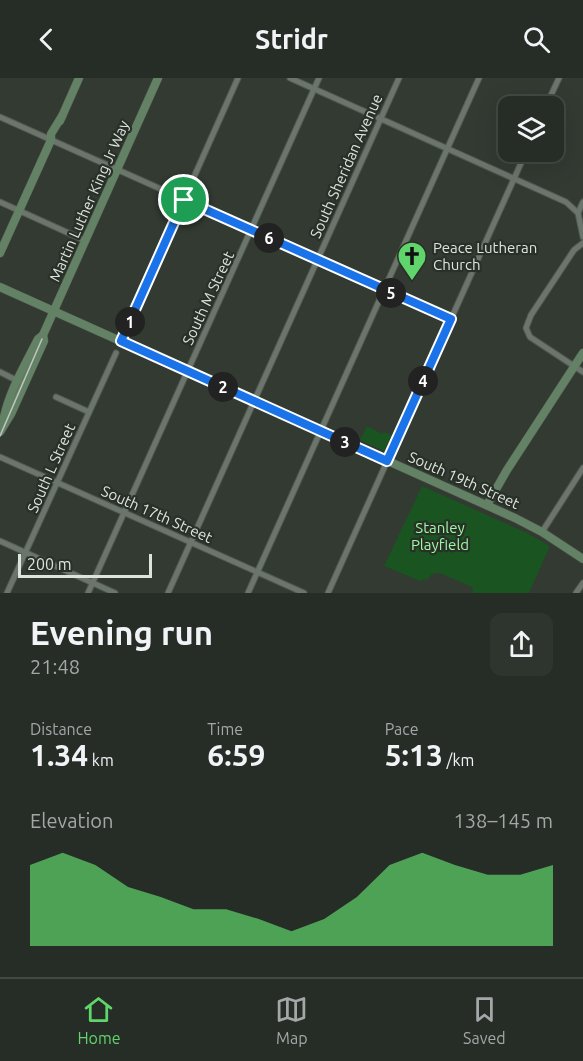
<!DOCTYPE html>
<html lang="en">
<head>
<meta charset="utf-8">
<style>
	:root { --surface:#262c26; --page:#2e342e; --text:#f1f3f6; --muted:#a4a7a7; --line:#424843; --accent:#60d56b }
	body { margin:0; font-family:Ubuntu,sans-serif; background:var(--page); color:var(--text); height:100vh; display:flex; flex-direction:column; font-size:22px; white-space:nowrap }
	* { box-sizing:border-box; margin:0 }
	p { font-size:20px; color:var(--muted) }
	.icon { flex:none; width:33px; height:33px; fill:none; stroke:currentColor; stroke-width:2; stroke-linecap:round; stroke-linejoin:round }
	.map { position:relative; height:515px; overflow:hidden }
	.details { display:flex; flex-direction:column; background:var(--surface); flex:1 }
	.details>* { flex:none }
	.tools { position:absolute; left:498px; top:18px; display:grid; gap:12px }
	.tools a { display:grid; place-items:center; width:66px; height:66px; border-radius:12px; background:var(--surface); box-shadow:0 6px 24px #0002,0 0 0 2px var(--line); font-size:30px }
	.scale { position:absolute; left:18px; bottom:15px; width:134px; box-sizing:border-box; padding-left:6px; border:3px solid #dee3de; border-top:0; font-size:16px; line-height:21px; white-space:nowrap; color:#dee3de; -webkit-text-stroke:4px #283028; paint-order:stroke }
	.pin { position:absolute; display:grid; place-items:center; width:51px; height:51px; color:#fff; margin:-26px; border:3px solid #fff; border-radius:50%; box-shadow:0 2px 6px #0007 }
	.km { position:absolute; width:30px; height:30px; margin:-15px; border-radius:50%; background:#222; color:#fff; font-size:16px; line-height:30px; text-align:center }
	.round { display:grid; place-items:center; flex:none; width:63px; height:63px; border-radius:12px; background:var(--page) }
	.head { display:flex; align-items:center; justify-content:space-between; height:102px; padding:0 30px }
	h1 { font-size:33px; font-weight:600; line-height:45px }
	.stats { display:grid; grid-template-columns:repeat(3,1fr); gap:9px; height:102px; padding:6px 30px }
	.stats div { display:grid; align-content:center }
	.stats b { font-size:30px; font-weight:600 }
	.stats small { font-size:16px; font-weight:400 }
	.stats p { font-size:16px }
	.chart { height:168px; padding:12px 30px }
	.chart p { display:flex; justify-content:space-between }
	.chart svg { width:100%; height:108px; margin-top:6px; fill:var(--accent); opacity:.7 }
	header { display:flex; justify-content:space-between; align-items:center; height:78px; padding:0 30px; background:var(--surface); font-size:27px; font-weight:600 }
	.tab-bar { display:flex; justify-content:space-around; align-items:center; height:84px; border-top:2px solid var(--line); background:var(--surface); font-size:16px; color:var(--muted) }
	.tab-bar a { display:grid; justify-items:center; gap:3px }
	.tab-bar .on { color:var(--accent) }
	.map>svg:first-child { display:block }
	.green { fill:#1a5421 }
	.lines { fill:none; stroke-linecap:round; stroke-linejoin:round }
	.street-casing { stroke:#515851; stroke-width:7 }
	.secondary-casing { stroke:#515851; stroke-width:9 }
	.street { stroke:#6c756c; stroke-width:5 }
	.secondary { stroke:#638164; stroke-width:8 }
	.tram { stroke:#bfc5bf; stroke-width:1.5 }
	.route-casing { stroke:#fff; stroke-width:12 }
	.route { stroke:#1a73e8; stroke-width:8 }
	.labels { text-anchor:middle; dominant-baseline:central; stroke-width:4.5; stroke-linejoin:round; paint-order:stroke }
	.street-label { font-size:15px; fill:#dee3de; stroke:#283028 }
	.poi-label { font-size:15px; fill:#dee3de; stroke:#283028; text-anchor:start }
	.park-label { font-size:15px; fill:#9df9a2; stroke:#283028 }
</style>
</head>
<body>
<header><svg class="icon" aria-label="back" viewBox="0 0 24 24"><path d="M15 5l-7 7 7 7"/></svg>Stridr<svg class="icon" aria-label="search" viewBox="0 0 24 24"><circle cx="10" cy="10" r="6"/><path d="M15 15l6 6"/></svg></header>
<div class="map">
<svg width="583" height="515" viewBox="0 0 583 515">
	<rect width="100%" height="100%" fill="#323a32"/>
	<g class="green">
		<path d="M367,348l15,8 2,-2 8,3 -8,16 -24,-11z"/>
		<path d="M422,408l103,46 25,14 -21,47h-56l-1,-6 -32,-14 -8,1 -5,6 -3,-1 -4,2 -36,-15z"/>
	</g>
	<g class="lines">
		<g class="street-casing">
			<g id="street">
				<path d="M290,0l276,124 12,11 5,24"/>
				<path d="M546,28l13,-28"/>
				<path d="M0,39l451,202"/>
				<path d="M0,124l86,39"/>
				<path d="M578,135l5,-11"/>
				<path d="M583,165l-9,7 -43,65 -5,13 4,9 53,35"/>
				<path d="M121,263l117,-263"/>
				<path d="M0,294l20,10"/>
				<path d="M56,319l33,15"/>
				<path d="M0,379l304,136"/>
				<path d="M542,454l41,-64"/>
				<path d="M0,463l115,52"/>
				<path d="M7,515l109,-240"/>
				<path d="M88,515l231,-515"/>
				<path d="M168,515l231,-515"/>
				<path d="M248,515l231,-515"/>
				<path d="M328,515l198,-441"/>
				<path d="M576,515l7,-10"/>
			</g>
		</g>
		<g class="secondary-casing">
			<g id="secondary">
				<path d="M60,43l19,-43"/>
				<path d="M0,175l51,-113v-6l11,-18"/>
				<path d="M0,209l515,231 27,14 41,27"/>
				<path d="M3,344c5,-29 22,-57 35,-83l5,-4"/>
				<path d="M0,354l11,-18 33,-73 -1,-6 115,-257"/>
				<path d="M487,427l20,-35 76,-117"/>
			</g>
		</g>
		<use href="#street" class="street"/>
		<use href="#secondary" class="secondary"/>
		<path class="tram" d="M0,358l42,-97"/>
	</g>
	<g class="lines">
		<g class="route-casing">
			<path id="route" d="M184,122l267,119 -64,142 -266,-120z"/>
		</g>
		<use href="#route" class="route"/>
	</g>
	<defs>
		<g id="church-pin" transform="scale(1.5)"><path d="M0 17L-7.5 6A9.5 9.5 0 1 1 7.5 6Z" fill="#60d56b" stroke="#283028"/><path d="M-1.2-6h2.4v3.5h3.3v2.4h-3.3V6h-2.4V-.1h-3.3v-2.4h3.3Z" fill="#111"/></g>
	</defs>
	<g fill-rule="evenodd">
		<use href="#church-pin" x="412" y="178"/>
	</g>
	<g class="labels">
		<g class="street-label">
			<text transform="translate(346 88) rotate(-66)">South Sheridan Avenue</text>
			<text transform="translate(89 123) rotate(-66)">Martin Luther King Jr Way</text>
			<text transform="translate(208 220) rotate(-65)">South M Street</text>
			<text transform="translate(51 390) rotate(-66)">South L Street</text>
			<text transform="translate(464 402) rotate(24)">South 19th Street</text>
			<text transform="translate(157 436) rotate(24)">South 17th Street</text>
		</g>
		<g class="poi-label">
			<text x="433" y="169">Peace Lutheran<tspan x="433" dy="17">Church</tspan></text>
		</g>
		<g class="park-label">
			<text x="440" y="449">Stanley<tspan x="440" dy="17">Playfield</tspan></text>
		</g>
	</g>
</svg>
<div class="tools">
<a><svg class="icon" aria-label="layers" viewBox="0 0 24 24"><path d="M12 4l9 5-9 5-9-5zM3 14l9 5 9-5"/></svg></a>
</div>
<div class="scale">200 m</div>
<div class="pin" style="left:184px;top:122px;background:#1e9e55"><svg class="icon" aria-label="arrive" viewBox="0 0 24 24"><path d="M6 21V4h12l-3 4 3 4H6"/></svg></div>
<b class="km" style="left:130px;top:244px">1</b>
<b class="km" style="left:223px;top:309px">2</b>
<b class="km" style="left:345px;top:364px">3</b>
<b class="km" style="left:423px;top:303px">4</b>
<b class="km" style="left:391px;top:215px">5</b>
<b class="km" style="left:269px;top:160px">6</b>
</div>
<section class="details">
<div class="head"><div><h1>Evening run</h1><p>21:48</p></div><a class="round"><svg class="icon" aria-label="share" viewBox="0 0 24 24"><path d="M12 15V3M7 8l5-5 5 5M5 13v7h14v-7"/></svg></a></div>
<div class="stats">
<div><p>Distance</p><b>1.34<small> km</small></b></div>
<div><p>Time</p><b>6:59</b></div>
<div><p>Pace</p><b>5:13<small> /km</small></b></div>
</div>
<div class="chart"><p><span>Elevation</span>138–145 m</p>
<svg viewBox="0 0 160 44" preserveAspectRatio="none"><path d="M0 44V11L10 6L20 11L30 20L40 24L50 29L60 29L70 33L80 38L90 33L100 24L110 11L120 6L130 11L140 15L150 15L160 11V44z"/></svg>
</div>
</section>
<nav class="tab-bar">
<a class="on"><svg class="icon" aria-label="home" viewBox="0 0 24 24"><path d="M3 11l9-7 9 7M6 9v11h12V9"/></svg>Home</a>
<a><svg class="icon" aria-label="map" viewBox="0 0 24 24"><path d="M3 6l6-2 6 2 6-2v14l-6 2-6-2-6 2zM9 4v14M15 6v14"/></svg>Map</a>
<a><svg class="icon" aria-label="saved" viewBox="0 0 24 24"><path d="M7 4h10v16l-5-4-5 4z"/></svg>Saved</a>
</nav>
</body>
</html>
